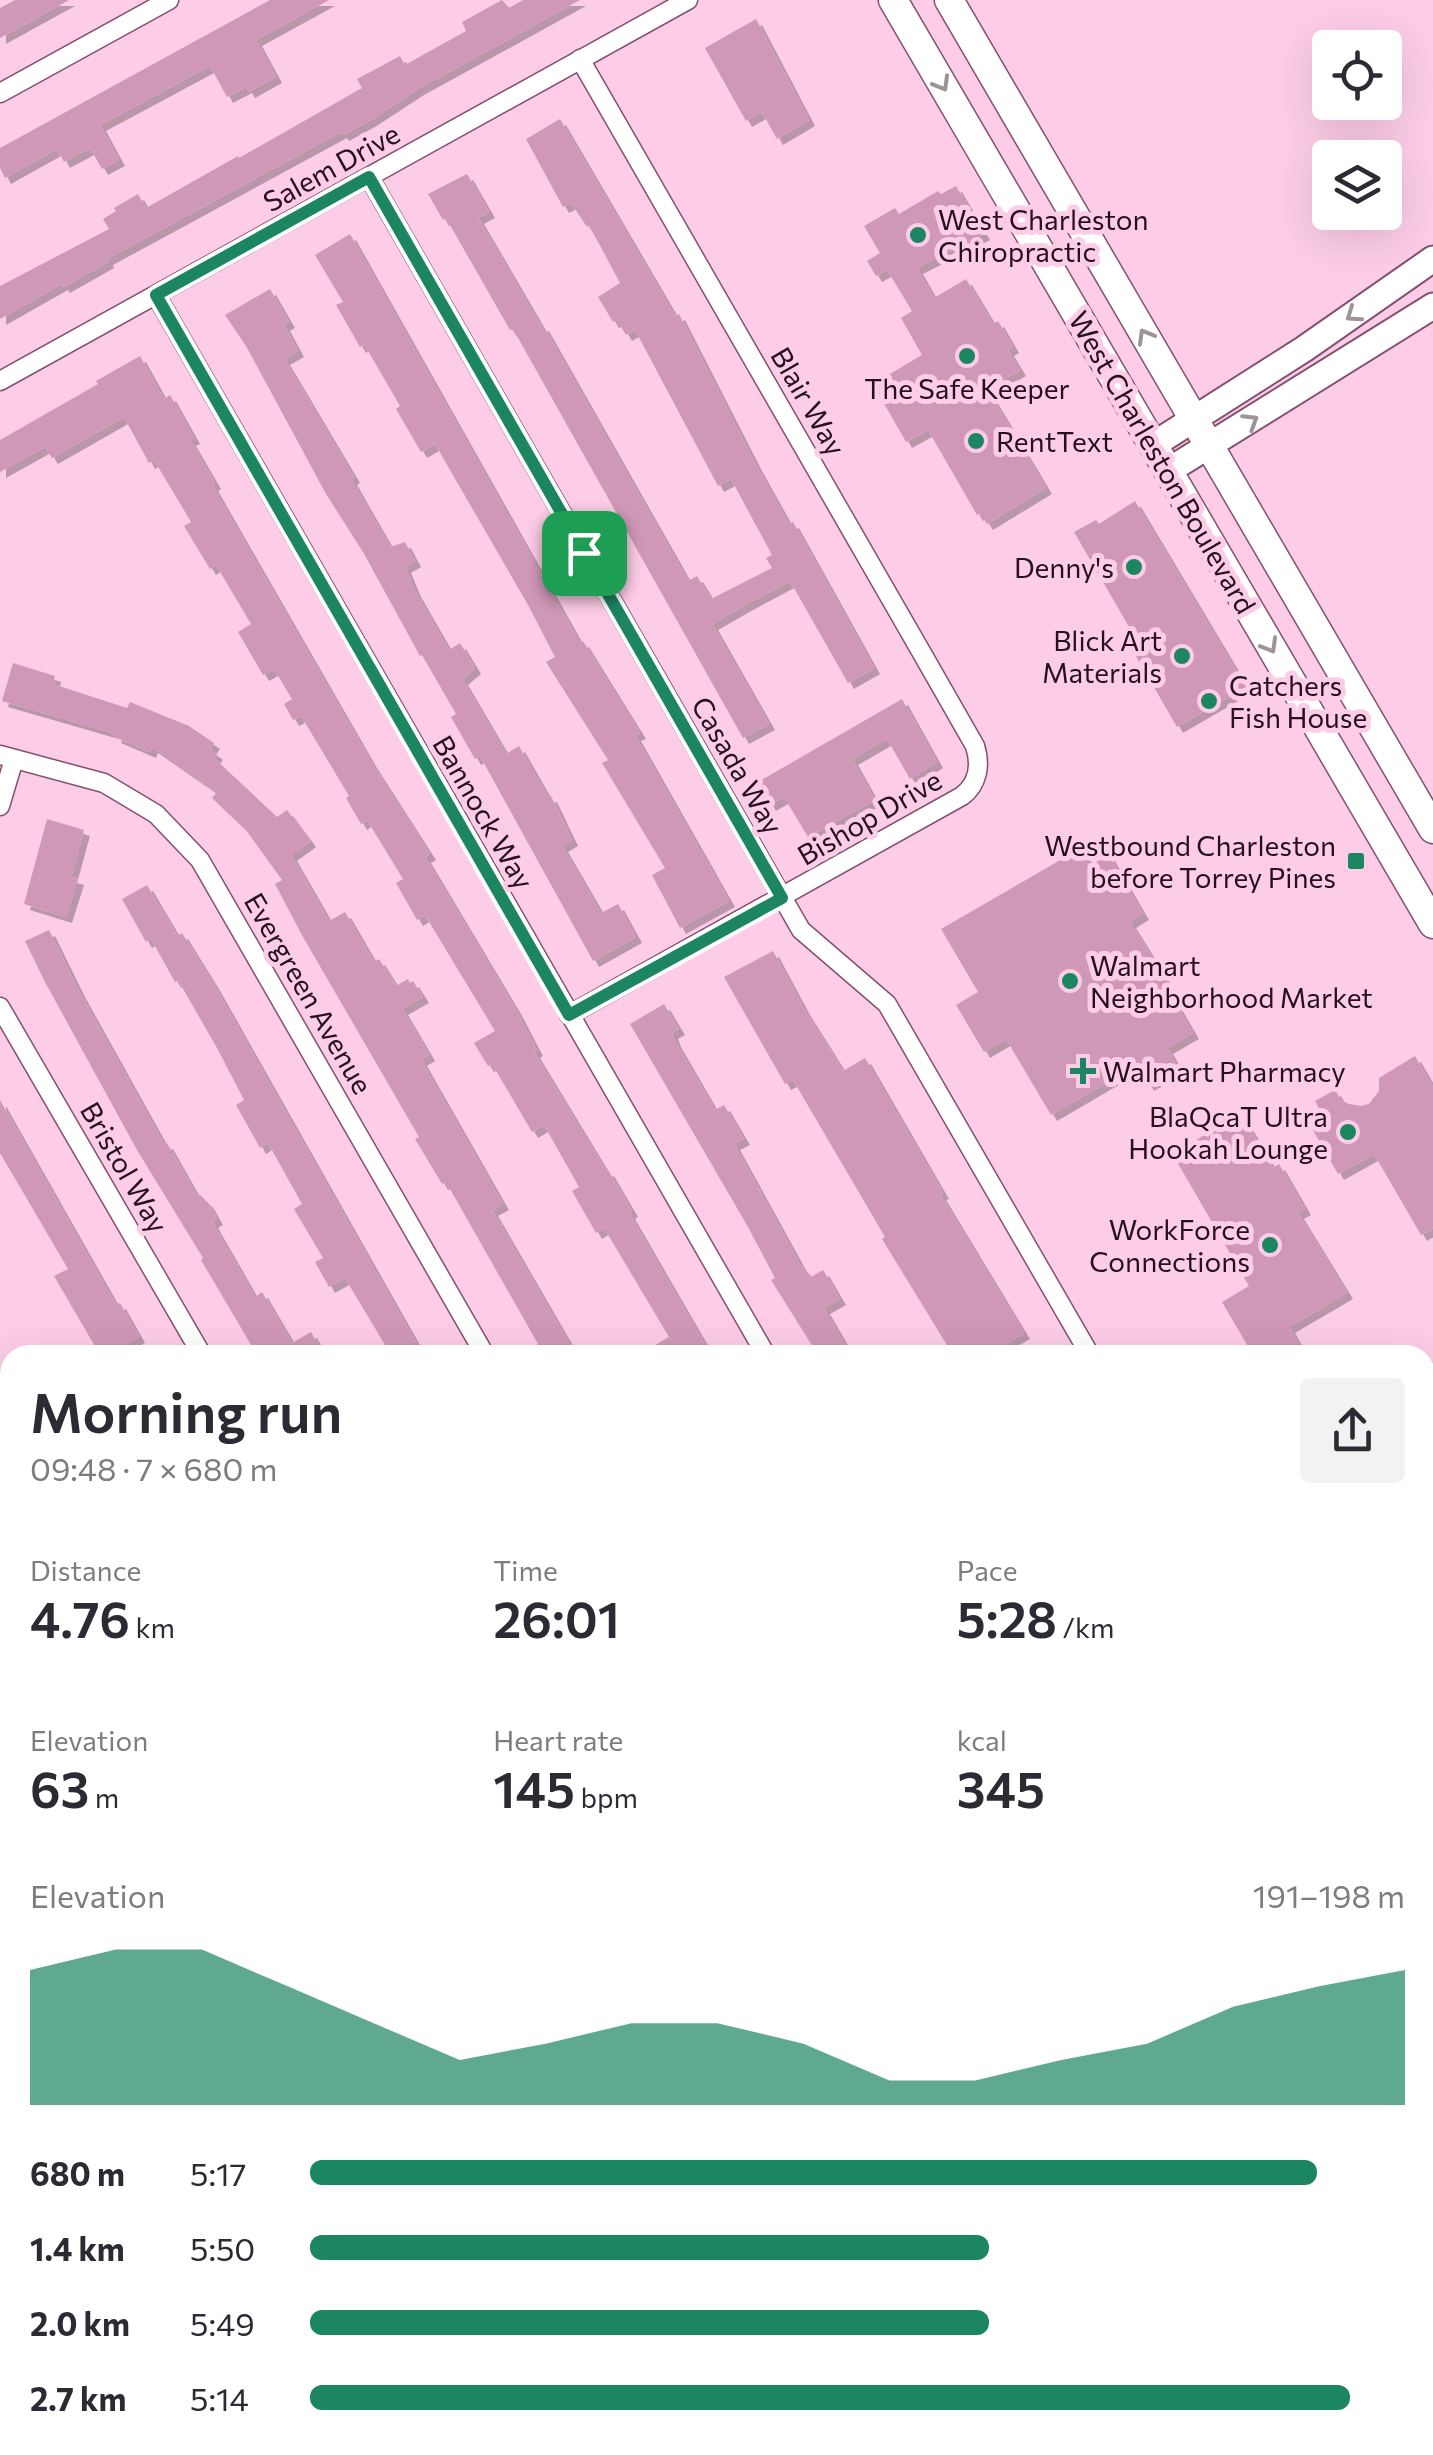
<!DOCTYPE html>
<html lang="en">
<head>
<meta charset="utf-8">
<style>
	:root { --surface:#fff; --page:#f2f2f3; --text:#2b2b33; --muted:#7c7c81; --accent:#1c8561 }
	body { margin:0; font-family:Commissioner,sans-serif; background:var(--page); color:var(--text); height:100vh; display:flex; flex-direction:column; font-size:38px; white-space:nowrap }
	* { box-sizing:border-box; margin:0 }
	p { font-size:32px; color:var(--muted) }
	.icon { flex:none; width:55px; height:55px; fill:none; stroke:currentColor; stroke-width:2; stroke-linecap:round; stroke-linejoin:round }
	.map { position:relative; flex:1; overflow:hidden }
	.side { position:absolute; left:0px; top:1345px; width:1435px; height:1110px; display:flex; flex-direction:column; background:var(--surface); border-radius:30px 30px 0 0; box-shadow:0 10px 40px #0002 }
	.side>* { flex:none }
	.fabs { position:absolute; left:1312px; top:30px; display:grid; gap:20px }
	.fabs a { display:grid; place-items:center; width:90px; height:90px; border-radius:10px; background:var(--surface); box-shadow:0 10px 40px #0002; font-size:50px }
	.pin { position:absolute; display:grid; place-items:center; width:85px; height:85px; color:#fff; margin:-42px; border-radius:20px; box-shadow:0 5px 15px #0006 }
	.round { display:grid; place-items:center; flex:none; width:105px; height:105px; border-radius:10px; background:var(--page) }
	.headline { display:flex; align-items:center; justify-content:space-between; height:170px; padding:0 30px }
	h1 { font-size:55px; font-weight:600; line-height:75px }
	.stats { display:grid; grid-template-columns:repeat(3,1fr); gap:15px; height:170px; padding:10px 30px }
	.stats div { display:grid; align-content:center }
	.stats b { font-size:50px; font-weight:600 }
	.stats small { font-size:28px; font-weight:400 }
	.stats p { font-size:28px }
	.chart { height:280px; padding:20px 30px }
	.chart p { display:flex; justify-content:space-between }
	.chart svg { width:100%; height:180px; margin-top:10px; fill:var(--accent); opacity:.7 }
	ul { padding:0 30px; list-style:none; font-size:32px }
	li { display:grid; grid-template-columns:160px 120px 1fr; align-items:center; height:75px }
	li i { height:25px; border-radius:12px; background:var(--accent) }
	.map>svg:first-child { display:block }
	.green { fill:#d0ca79 }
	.building { fill:#d098b8; filter:url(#shadow) }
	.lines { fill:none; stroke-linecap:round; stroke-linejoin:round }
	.street-casing { stroke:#83506e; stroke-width:21 }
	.secondary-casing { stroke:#83506e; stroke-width:29 }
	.primary-casing { stroke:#83506e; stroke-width:31 }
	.street { stroke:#fff; stroke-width:18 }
	.secondary { stroke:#fff; stroke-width:25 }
	.primary { stroke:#fff; stroke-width:28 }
	.oneway { stroke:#9d9499 }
	.route-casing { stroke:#fff; stroke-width:20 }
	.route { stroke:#1c8561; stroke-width:12 }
	.poi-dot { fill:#1c8561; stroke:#fdcde7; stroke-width:4 }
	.labels { text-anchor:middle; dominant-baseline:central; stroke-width:10; stroke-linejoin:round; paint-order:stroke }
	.street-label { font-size:28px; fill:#25111d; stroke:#fdcde7 }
	.poi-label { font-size:28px; fill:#25111d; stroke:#fdcde7; text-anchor:start }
</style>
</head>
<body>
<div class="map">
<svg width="1433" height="2455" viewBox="0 0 1433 2455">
	<defs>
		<filter id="shadow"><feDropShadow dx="6" dy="6" stdDeviation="0" flood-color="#0004"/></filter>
	</defs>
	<rect width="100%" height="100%" fill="#fdcde7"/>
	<path class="green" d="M185,2445h246l8,10h-249z"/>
	<g class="building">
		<path d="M15,0h54l-69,38v-30z"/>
		<path d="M270,0h59l-73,40 20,37 -27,15 -3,-5 -19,10 -17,-31 -110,59 19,35 -17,9 -12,-21 -26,14 -7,-13 -52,29 -5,-10v-20z"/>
		<path d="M502,0l7,8 14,-8h57l-162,89 -49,32 -26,14 -2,-3 -234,127 1,3 -44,25 -2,-3 -62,35v-33l109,-57 -6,-10 13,-8 -2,-3 24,-14 8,14 92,-52 1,2 123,-70 -5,-9 43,-23 5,9 61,-34 -4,-9z"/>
		<path d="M756,19l53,101 -32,19 -15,-27 -16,9 -41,-73z"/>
		<path d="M560,119l115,197 4,-2 77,151 33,59 4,-2 81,146 -26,15 -58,-102 -43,23 -35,20 57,100 -26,14 -230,-409 -3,1 -64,-112 -3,2 -15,-26 39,-20 22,38 -11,6 63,108 2,-1 145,256 9,-5 14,23 61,-31 -6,-10 6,-3 -41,-76 -13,7 -83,-156 -9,5 -9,-15 -4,2 -15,-25 22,-14 -31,-58 -2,2 -16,-24 -8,4 -37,-68z"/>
		<path d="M956,186l28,48 -67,34 17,30 32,-19 27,45 5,-3 15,26 -5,3 12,20 -33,19 59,99 -59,36 -7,-11 -3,2 -49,-85 -22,12 -33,-58 49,-29 -21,-37 11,-7 -25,-41 -11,6 -9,-15 13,-8 -16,-27 31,-18 4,6 39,-23 3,3z"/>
		<path d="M350,234l230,409 3,-2 57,92 -5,2 94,166 -49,27 -28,-53 13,-7 -63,-105 6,-3 -62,-98 9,-5 -27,-52 -93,-161 -14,8 -25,-43 4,-3 -36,-62 -4,3 -24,-42 7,-3 -28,-47z"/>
		<path d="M270,289l19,33 -5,3 14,26 -14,8 70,118 -3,2 39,68 15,-5 10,19 -10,6 10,24 34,59 11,-7 15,25 -13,11 44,75 13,-8 29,51 3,-1 21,44 -10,6 39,67 17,-9 18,33 -43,24 -113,-205 -5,3 -24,-42 5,-3 -34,-59 -2,1 -57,-104 -37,-58 -80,-148 -21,-31z"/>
		<path d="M140,356l24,43 6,-4 24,43 -4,2 25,43 -3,2 159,277 59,92 -5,3 90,151 22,42 -3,2 72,119 2,-1 24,41 -3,2 82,142h-73l31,-18 -65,-109 -8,5 -24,-42 7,-4 -35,-62 -12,7 -40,-68 -4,2 -14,-23 21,-12 -70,-116 -8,5 -21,-37 7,-4 -36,-59 -6,4 -15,-26 3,-2 -48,-80 -8,4 -9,-16 8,-5 -18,-30 -11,6 -25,-43 13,-8 -35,-59 -6,4 -26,-43 7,-4 -37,-62 -5,3 -25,-46 -72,41 -7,-11 -45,25v-32l98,-56 -2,-3z"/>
		<path d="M1135,501l111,186 -69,40 -52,-90 7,-5 -58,-100 22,-12 3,4z"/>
		<path d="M13,663l42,13 -2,8 74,24 3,-6 59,24 25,17 -4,6 7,5 -3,4 63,59 10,-7 23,31 -19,14 38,66 16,-9 29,50 5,-3 17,27 12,-7 2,4 3,-2 10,16 -21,12 27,46 -8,5 82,144 -11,6 84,145h-56l18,-11 -92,-162 -4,2 -27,-45 4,-2 -116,-200 -28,-53 7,-4 -36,-50 -34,-32 5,-6 -65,-45 -2,5 -35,-15 1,-3 -114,-33z"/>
		<path d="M902,699l35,63 -27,17 -23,-40 -35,20 23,41 -67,37 -24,-40 -14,8 -12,-23z"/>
		<path d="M47,819l37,11 -13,47 7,2 -12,38 -42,-13z"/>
		<path d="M1081,848l10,17 18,-10 34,59 -13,8 44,71 -3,2 22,38 -26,15 11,20 -30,17 -11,-20 -86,50 -45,-76 -22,13 -28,-47 22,-13 -37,-63z"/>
		<path d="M147,885l30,51 5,-3 31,50 210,372h-32l-46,-77 -16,9 -14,-25 8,-4 -29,-49 8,-5 -34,-61 -8,5 -24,-43 8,-5 -27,-52 -39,-68 -3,2 -24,-43 -5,3 -24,-43z"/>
		<path d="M49,930l30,61 85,153 3,-1 30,53 3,-1 8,8 9,16 -5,3 43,75 7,-5 30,51 19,-11 13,23h-67l-56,-95 2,-2 -66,-108 -92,-168 -20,-41z"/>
		<path d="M773,951l31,58 39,62 22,-13 78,135 -3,1 84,139 -38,22h-33l-71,-116 3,-2 -92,-157 -8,4 -61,-107z"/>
		<path d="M664,1004l15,25 -7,4 3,8 40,69 9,-5 20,34 -10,5 66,120 11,13 12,-7 17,29 -16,9 27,47h-33l-47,-75 4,-2 -27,-51 -118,-203z"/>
		<path d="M1415,1056l18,31v141l-12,7 -47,-81 -36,20 -31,-54 14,-8 -6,-11 20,-11 6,10 8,4 12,2 8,-2 10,-13v-13z"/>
		<path d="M0,1100l116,205 4,-2 19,34 -32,18h-7l-46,-79 14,-7 -68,-116z"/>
		<path d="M1240,1112l33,56 6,-4 26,45 -7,4 49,80 -58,34 16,28h-52l-31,-53 27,-16 -76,-131z"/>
	</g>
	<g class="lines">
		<g class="street-casing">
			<g id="street">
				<path d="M0,93l169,-93"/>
				<path d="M369,177l432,753 86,74 203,351"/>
				<path d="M156,295l610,1060"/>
				<path d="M0,381l688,-381"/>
				<path d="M0,755l104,28 52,31 44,46 285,495"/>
				<path d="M0,806l14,-47"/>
				<path d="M0,1007l202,348"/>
				<path d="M569,1015l393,-219c16,-12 19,-31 13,-50l-52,-91 -343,-596"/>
				<path d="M0,1485l10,17"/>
				<path d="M1425,1942l8,14"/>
				<path d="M0,1975l10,17"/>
				<path d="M1425,2328l8,-4"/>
				<path d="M547,2445l5,10"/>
				<path d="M825,2445l5,10"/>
				<path d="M1106,2445l6,10"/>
				<path d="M1385,2445l5,10"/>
				<path d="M1195,2455l18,-10"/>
			</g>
		</g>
		<g class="secondary-casing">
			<g id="secondary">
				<path d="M1153,445l151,-96 129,-90"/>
				<path d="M1168,471l265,-165"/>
				<path d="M1425,1517l8,2"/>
				<path d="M1425,1553l8,3"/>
				<path d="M0,2003l10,-6"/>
			</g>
		</g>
		<g class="primary-casing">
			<g id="primary">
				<path d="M893,0l540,924"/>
				<path d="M949,0l484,829"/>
			</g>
		</g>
		<use href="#street" class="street"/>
		<use href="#secondary" class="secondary"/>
		<use href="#primary" class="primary"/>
	</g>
	<defs><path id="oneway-chevron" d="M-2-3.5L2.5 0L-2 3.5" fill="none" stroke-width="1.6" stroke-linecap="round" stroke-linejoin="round" transform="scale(2.5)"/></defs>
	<g class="oneway">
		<use href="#oneway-chevron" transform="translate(942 84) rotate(60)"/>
		<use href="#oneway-chevron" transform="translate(1353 315) rotate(145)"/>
		<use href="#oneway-chevron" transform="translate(1145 336) rotate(-120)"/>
		<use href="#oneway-chevron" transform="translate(1251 421) rotate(-32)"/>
		<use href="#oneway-chevron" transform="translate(1270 646) rotate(60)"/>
	</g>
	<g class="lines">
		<g class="route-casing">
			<path id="route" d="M369,177l413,721 -213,117 -413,-720z"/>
		</g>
		<use href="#route" class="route"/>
	</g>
	<g class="poi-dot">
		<circle cx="918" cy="235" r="10"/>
		<circle cx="967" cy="356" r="10"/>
		<circle cx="976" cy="441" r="10"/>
		<circle cx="1134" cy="567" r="10"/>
		<circle cx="1182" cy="656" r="10"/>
		<circle cx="1209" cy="701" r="10"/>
		<rect x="1346" y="851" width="20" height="20" rx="5"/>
		<circle cx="1070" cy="981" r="10"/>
		<path d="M1078 1056h10v10h10v10h-10v10h-10v-10h-10v-10h10z"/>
		<circle cx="1348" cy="1132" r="10"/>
		<circle cx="1270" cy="1245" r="10"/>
	</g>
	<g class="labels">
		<g class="street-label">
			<text transform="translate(331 167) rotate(-29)">Salem Drive</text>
			<text transform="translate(809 401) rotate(60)">Blair Way</text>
			<text transform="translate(1163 462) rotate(60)">West Charleston Boulevard</text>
			<text transform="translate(738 765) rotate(60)">Casada Way</text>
			<text transform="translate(484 812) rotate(60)">Bannock Way</text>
			<text transform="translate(869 817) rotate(-30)">Bishop Drive</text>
			<text transform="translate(309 993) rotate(60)">Evergreen Avenue</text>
			<text transform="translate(125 1167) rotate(60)">Bristol Way</text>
		</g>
		<g class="poi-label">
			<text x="938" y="219">West Charleston<tspan x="938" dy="32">Chiropractic</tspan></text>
			<text x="967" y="388" text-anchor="middle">The Safe Keeper</text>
			<text x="996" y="441">RentText</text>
			<text x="1114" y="567" text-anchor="end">Denny's</text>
			<text x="1162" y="640" text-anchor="end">Blick Art<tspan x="1162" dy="32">Materials</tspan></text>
			<text x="1229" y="685">Catchers<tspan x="1229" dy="32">Fish House</tspan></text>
			<text x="1336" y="845" text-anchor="end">Westbound Charleston<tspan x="1336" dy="32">before Torrey Pines</tspan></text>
			<text x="1090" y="965">Walmart<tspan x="1090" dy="32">Neighborhood Market</tspan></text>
			<text x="1103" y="1071">Walmart Pharmacy</text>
			<text x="1328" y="1116" text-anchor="end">BlaQcaT Ultra<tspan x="1328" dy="32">Hookah Lounge</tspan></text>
			<text x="1250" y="1229" text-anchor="end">WorkForce<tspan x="1250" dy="32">Connections</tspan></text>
		</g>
	</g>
</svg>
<div class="fabs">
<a><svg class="icon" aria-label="locate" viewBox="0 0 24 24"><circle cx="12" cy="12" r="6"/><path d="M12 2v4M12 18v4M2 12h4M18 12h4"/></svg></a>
<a><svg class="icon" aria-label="layers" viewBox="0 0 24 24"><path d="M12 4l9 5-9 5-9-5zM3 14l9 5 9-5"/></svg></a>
</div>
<div class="pin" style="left:584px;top:553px;background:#1e9e55"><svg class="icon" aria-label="arrive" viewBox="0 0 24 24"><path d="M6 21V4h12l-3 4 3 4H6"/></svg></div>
<section class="side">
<div class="headline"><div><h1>Morning run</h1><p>09:48 · 7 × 680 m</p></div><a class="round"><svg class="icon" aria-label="share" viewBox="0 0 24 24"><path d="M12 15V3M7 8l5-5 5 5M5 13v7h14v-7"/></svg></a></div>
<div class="stats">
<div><p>Distance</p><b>4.76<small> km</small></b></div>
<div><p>Time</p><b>26:01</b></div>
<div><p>Pace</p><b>5:28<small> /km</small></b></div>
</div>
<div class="stats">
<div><p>Elevation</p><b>63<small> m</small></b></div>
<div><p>Heart rate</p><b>145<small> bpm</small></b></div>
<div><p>kcal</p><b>345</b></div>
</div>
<div class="chart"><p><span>Elevation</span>191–198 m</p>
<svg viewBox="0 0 160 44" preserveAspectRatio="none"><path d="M0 44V11L10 6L20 6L30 15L40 24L50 33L60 29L70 24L80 24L90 29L100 38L110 38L120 33L130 29L140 20L150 15L160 11V44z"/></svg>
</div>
<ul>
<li><b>680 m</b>5:17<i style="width:92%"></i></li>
<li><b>1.4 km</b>5:50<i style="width:62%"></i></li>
<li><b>2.0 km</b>5:49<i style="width:62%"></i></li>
<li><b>2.7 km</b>5:14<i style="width:95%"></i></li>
</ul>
</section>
</div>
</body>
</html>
